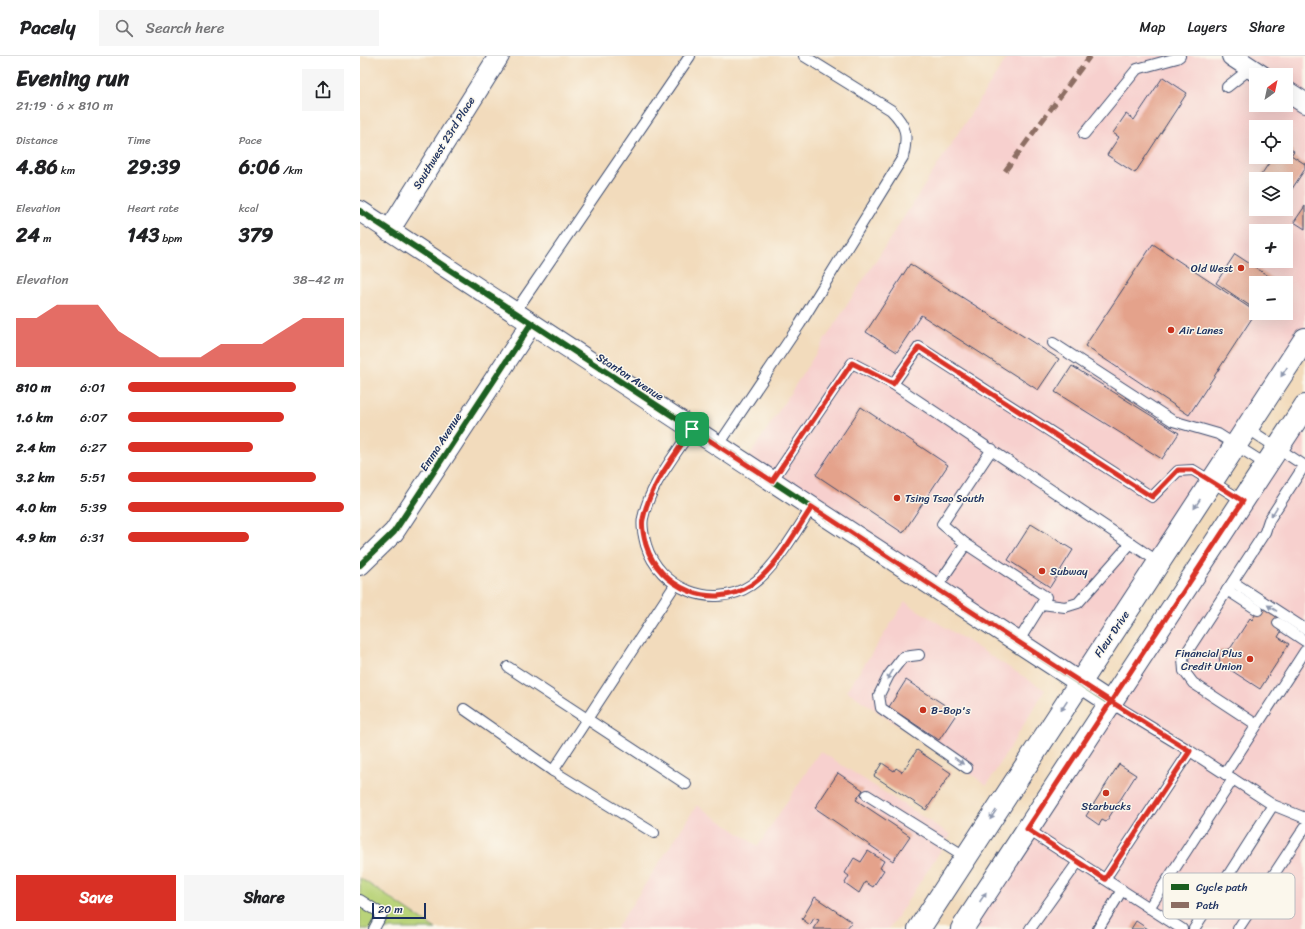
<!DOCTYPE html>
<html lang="en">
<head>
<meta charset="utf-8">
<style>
	:root { --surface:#fff; --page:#f6f6f6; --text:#202124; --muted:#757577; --line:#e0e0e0; --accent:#d93025 }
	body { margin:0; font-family:Sriracha,sans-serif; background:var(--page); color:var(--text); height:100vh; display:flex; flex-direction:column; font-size:15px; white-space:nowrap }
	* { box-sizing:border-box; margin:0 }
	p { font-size:13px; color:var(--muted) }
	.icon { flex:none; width:22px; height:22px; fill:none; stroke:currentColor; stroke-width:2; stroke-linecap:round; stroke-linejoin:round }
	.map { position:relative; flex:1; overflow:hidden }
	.sheet { display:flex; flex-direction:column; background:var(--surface); width:360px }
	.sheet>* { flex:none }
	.needle { width:26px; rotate:33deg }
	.fabs { position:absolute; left:889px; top:12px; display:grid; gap:8px }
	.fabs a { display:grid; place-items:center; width:44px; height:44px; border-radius:0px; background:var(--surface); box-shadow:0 4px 16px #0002; font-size:20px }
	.scale { position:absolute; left:12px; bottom:10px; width:54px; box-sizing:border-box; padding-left:4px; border:2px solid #1b2f5e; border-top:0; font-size:11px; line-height:14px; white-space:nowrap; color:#1b2f5e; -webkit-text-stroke:3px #fbf7ec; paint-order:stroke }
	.pin { position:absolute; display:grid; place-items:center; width:34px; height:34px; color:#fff; margin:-17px; border-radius:8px; box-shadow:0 2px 6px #0006 }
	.round { display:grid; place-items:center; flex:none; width:42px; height:42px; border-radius:0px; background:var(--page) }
	.head { display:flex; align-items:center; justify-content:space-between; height:68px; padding:0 16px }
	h1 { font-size:22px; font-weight:700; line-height:30px }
	.metrics { display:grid; grid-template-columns:repeat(3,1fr); gap:6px; height:68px; padding:4px 16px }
	.metrics div { display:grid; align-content:center }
	.metrics b { font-size:20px; font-weight:700 }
	.metrics small { font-size:11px; font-weight:400 }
	.metrics p { font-size:11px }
	.chart { height:112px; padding:8px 16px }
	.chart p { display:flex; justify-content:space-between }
	.chart svg { width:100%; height:72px; margin-top:4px; fill:var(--accent); opacity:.7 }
	.button { display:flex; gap:8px; margin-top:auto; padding:8px 16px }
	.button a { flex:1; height:46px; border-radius:0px; background:var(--accent); color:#fff; font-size:16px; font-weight:700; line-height:46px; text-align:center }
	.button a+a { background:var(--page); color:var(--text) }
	ul { padding:0 16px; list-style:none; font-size:13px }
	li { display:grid; grid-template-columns:64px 48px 1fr; align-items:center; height:30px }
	li i { height:10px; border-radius:5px; background:var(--accent) }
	header { display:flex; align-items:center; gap:24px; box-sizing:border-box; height:56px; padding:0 20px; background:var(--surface); border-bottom:1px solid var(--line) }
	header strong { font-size:19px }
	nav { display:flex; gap:22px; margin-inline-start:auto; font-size:14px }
	.search { width:280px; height:36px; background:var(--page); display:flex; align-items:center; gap:10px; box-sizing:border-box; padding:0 14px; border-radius:0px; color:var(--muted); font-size:15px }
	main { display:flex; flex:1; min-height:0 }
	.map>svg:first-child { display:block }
	.built { fill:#f7d0ce; fill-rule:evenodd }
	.green { fill:#b9d379; stroke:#6a816c }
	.building { fill:#e4a28b }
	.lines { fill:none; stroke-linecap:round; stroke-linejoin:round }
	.lane-casing { stroke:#3b496c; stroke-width:12 }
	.street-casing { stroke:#3b496c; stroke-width:22 }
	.primary-casing { stroke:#3b496c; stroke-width:24 }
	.lane { stroke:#fff; stroke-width:10 }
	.street { stroke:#fff; stroke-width:20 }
	.primary { stroke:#fff; stroke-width:22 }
	.quiet { stroke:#8d6e63; stroke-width:5; stroke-dasharray:10 5; stroke-linecap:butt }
	.cycleway-casing { stroke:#fbf7ec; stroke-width:8 }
	.cycleway { stroke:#1b5e20; stroke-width:6 }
	.oneway { fill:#8d97ae }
	.route-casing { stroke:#fff; stroke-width:8 }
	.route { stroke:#d93025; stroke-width:5 }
	.poi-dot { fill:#c8321e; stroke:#fbf7ec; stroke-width:1.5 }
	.labels { text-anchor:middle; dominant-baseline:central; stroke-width:3; stroke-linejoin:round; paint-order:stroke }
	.street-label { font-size:11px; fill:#1b2f5e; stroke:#fbf7ec }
	.poi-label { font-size:11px; fill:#1b2f5e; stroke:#fbf7ec; text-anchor:start }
	.key { fill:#fbf7ec; stroke:#b8bbc1; stroke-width:1 }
	.key-label { font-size:11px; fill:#1b2f5e }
</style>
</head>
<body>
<header>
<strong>Pacely</strong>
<div class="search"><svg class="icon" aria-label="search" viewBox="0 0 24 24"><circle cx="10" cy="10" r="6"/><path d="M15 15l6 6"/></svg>Search here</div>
<nav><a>Map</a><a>Layers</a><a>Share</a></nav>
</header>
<main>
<section class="sheet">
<div class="head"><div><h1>Evening run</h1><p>21:19 · 6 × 810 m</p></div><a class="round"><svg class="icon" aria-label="share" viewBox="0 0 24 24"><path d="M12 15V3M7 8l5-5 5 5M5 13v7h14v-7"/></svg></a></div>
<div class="metrics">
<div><p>Distance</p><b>4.86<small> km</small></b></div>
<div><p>Time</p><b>29:39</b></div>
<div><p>Pace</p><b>6:06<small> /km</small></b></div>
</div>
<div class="metrics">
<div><p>Elevation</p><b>24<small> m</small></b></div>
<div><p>Heart rate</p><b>143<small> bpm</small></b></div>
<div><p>kcal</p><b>379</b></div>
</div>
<div class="chart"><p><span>Elevation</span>38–42 m</p>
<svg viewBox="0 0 160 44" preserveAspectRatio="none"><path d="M0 44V14L10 14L20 6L30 6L40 6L50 22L60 30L70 38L80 38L90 38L100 30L110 30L120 30L130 22L140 14L150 14L160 14V44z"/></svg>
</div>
<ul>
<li><b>810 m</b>6:01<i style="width:78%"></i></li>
<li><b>1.6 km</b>6:07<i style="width:72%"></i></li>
<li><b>2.4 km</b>6:27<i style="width:58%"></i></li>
<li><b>3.2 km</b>5:51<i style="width:87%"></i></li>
<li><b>4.0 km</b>5:39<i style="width:100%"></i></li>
<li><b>4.9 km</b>6:31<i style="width:56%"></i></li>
</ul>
<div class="button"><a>Save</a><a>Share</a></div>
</section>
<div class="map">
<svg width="945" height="873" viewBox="0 0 945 873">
	<rect width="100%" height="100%" fill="#fbf7ec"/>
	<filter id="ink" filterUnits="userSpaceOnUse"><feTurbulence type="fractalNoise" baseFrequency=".025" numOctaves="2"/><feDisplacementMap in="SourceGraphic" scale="8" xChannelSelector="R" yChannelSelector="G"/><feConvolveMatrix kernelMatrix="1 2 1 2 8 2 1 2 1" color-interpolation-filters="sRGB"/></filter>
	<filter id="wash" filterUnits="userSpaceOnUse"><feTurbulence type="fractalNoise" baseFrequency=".012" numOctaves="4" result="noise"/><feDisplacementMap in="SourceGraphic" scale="16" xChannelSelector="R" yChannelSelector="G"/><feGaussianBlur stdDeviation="0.9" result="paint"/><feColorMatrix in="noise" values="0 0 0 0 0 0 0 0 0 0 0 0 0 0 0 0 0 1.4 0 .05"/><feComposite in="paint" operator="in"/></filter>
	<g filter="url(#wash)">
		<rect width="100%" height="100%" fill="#f2dbbc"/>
		<g class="built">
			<path d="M648,0h297v283l-225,343 -335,-219zM896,19h30v30h-30zM896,71h30v30h-30zM896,123h30v30h-30zM896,175h30v30h-30zM896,227h30v30h-30z"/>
			<path d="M945,350v523h-343z"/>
			<path d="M545,546l140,88 -58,95 -140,-94z"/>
			<path d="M460,695l131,84 -62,94h-273l81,-124 61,41z"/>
		</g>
		<path class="green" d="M0,822l76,51h-76z"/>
		<g id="blocks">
			<g class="building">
				<path d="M803,21l24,16 -52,80 -28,-18 12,-18 -6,-4 13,-19 8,6z"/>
				<path d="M929,92l5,3 -3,4 14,9v5l-19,29v-19h-19l-6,-4 12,-18h13v-7z"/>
				<path d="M945,150v23l-11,-7z"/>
				<path d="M793,188l103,68 -67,103 -104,-69z"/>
				<path d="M875,198l44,29h-23v27l-40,-27z"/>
				<path d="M550,208l149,95 -21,31 -117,-75 -24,37 -31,-20z"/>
				<path d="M901,257h11l-3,5z"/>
				<path d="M712,310l107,67 -17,26 -107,-67z"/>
				<path d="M501,351l87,58 -45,68 -87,-58z"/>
				<path d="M671,468l42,26 -23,37 -42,-27z"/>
				<path d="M903,546l20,13 -8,12 6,5 -3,5 11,7 -29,45 -34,-22 -5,1 -3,-17 12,-2 20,-31 2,2z"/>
				<path d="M546,624l51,33 -18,27 -50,-33z"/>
				<path d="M557,694l34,23 -25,37 -52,-34 8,-13 12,8 2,-3 6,4z"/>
				<path d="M759,708l17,11 -30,47 -4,-2 -3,5 -13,-9z"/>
				<path d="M478,717l25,17 -7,10 54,36 -17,25 -78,-53z"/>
				<path d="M508,795l16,10 -4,7 4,2 -11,17 -8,-5 -6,11 -14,-10 4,-7 -4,-3 9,-15 7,4z"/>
				<path d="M455,841l37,25 -6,7h-33l6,-9 -5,-2 -4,7 -8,-6z"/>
				<path d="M776,865l12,8h-17z"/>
			</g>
		</g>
	</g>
	<g filter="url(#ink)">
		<use href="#blocks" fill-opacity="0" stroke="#3b496c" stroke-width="1"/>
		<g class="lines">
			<g class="lane-casing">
				<g id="lane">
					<path d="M867,31l24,-19"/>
					<path d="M724,78l53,-65 40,-11 3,-2"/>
					<path d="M155,256l175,-256"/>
					<path d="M693,287l120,78 45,13 49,31"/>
					<path d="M887,372l58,38"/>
					<path d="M332,373c-18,28 -42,56 -49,89 -2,9 1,19 3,27 13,43 66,66 105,40 23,-15 45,-54 61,-78"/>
					<path d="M358,390l82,-122 103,-167c5,-22 4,-31 -12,-47l-87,-54"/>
					<path d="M412,425l80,-118 41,21"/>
					<path d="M606,488l-24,-20 50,-75"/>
					<path d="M800,507l-267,-179 26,-37 233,150 26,-26 15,-1 50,31"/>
					<path d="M873,526l72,47"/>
					<path d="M576,532l30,-44 80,53 -28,45"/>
					<path d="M867,534l31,20"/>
					<path d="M682,548l23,3 13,-4 53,-60"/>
					<path d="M918,567l27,18"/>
					<path d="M559,599l-16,2 -14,18 -10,20 2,13 86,60"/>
					<path d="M148,611l178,117"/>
					<path d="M751,647l79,48 83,54 32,13"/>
					<path d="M104,653l89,62 101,62"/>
					<path d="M897,669l48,-74"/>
					<path d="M193,715l122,-186"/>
					<path d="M865,718l32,-49 -64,-42 -9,-12 -1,-13 82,-126 4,-12 35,-54"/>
					<path d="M507,739l99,62"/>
					<path d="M667,773l155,100"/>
					<path d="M745,823l85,-128"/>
					<path d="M0,844l22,14 -8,15"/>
					<path d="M789,852l84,-129"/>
					<path d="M670,873l48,-67"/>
					<path d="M738,873l24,-39"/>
					<path d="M834,873l79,-124"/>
					<path d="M878,873l67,-102"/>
				</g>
			</g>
			<g class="street-casing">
				<g id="street">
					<path d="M872,0l29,19"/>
					<path d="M926,35l19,12"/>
					<path d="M0,155l751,492"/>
					<path d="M29,175l110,-175"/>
					<path d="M0,509l34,-33 137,-208"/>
				</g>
			</g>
			<g class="primary-casing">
				<g id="primary">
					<path d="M559,873l386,-590"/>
					<path d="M602,873l343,-523"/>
				</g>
			</g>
			<use href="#lane" class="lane"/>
			<use href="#street" class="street"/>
			<use href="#primary" class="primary"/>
			<path class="quiet" d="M645,115l85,-115"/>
			<g class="cycleway-casing">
				<g id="cycleway">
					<path d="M0,155l751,492"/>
					<path d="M0,509l34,-33 137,-208"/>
				</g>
			</g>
			<use href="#cycleway" class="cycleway"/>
		</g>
		<defs><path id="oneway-solid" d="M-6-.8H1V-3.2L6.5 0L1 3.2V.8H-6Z"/></defs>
		<g class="oneway">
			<use href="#oneway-solid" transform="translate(924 316) rotate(123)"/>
			<use href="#oneway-solid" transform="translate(837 448) rotate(123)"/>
			<use href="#oneway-solid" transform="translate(914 456) rotate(122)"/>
			<use href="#oneway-solid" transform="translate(912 552) rotate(-147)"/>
			<use href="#oneway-solid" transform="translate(530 619) rotate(122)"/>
			<use href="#oneway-solid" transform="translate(704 650) rotate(123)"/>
			<use href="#oneway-solid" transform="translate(599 705) rotate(36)"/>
			<use href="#oneway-solid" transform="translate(633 759) rotate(123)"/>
			<use href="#oneway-solid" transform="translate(623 841) rotate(-56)"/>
		</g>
	</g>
	<g class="lines" filter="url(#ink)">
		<g class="route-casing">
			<path id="route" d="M332,373c-18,28 -42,56 -49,90 -2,8 1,18 3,26 13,43 66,66 105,40 25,-16 44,-53 61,-78 126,82 250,166 378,244l-85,128 -78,-50 216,-328 -50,-31h-15l-26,27 -233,-150 -26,37 -41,-21 -80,118 -80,-52"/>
		</g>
		<use href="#route" class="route"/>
	</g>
	<g class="poi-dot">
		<circle cx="881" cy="212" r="4"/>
		<circle cx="811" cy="274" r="4"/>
		<circle cx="537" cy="442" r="4"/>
		<circle cx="682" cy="515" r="4"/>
		<circle cx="890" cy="603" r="4"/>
		<circle cx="563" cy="654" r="4"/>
		<circle cx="746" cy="737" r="4"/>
	</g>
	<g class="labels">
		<g class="street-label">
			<text transform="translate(84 87) rotate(-58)">Southwest 23rd Place</text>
			<text transform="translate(270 321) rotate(33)">Stanton Avenue</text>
			<text transform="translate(81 386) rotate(-57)">Emma Avenue</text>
			<text transform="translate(752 578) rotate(-56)">Fleur Drive</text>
		</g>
		<g class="poi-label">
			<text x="873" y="212" text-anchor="end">Old West</text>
			<text x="819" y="274">Air Lanes</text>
			<text x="545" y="442">Tsing Tsao South</text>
			<text x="690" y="515">Subway</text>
			<text x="882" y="597" text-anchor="end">Financial Plus<tspan x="882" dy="13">Credit Union</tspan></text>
			<text x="571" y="654">B-Bop's</text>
			<text x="746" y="750" text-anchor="middle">Starbucks</text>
		</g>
	</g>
	<rect x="803" y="817" width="132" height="46" rx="6" class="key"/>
	<rect x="811" y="828" width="18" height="6" fill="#1b5e20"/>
	<rect x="811" y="846" width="18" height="6" fill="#8d6e63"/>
	<g class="key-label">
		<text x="836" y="835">Cycle path</text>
		<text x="836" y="853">Path</text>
	</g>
</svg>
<div class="fabs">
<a><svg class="needle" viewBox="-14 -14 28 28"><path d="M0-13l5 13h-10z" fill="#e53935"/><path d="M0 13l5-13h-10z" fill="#757577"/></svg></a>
<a><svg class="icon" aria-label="locate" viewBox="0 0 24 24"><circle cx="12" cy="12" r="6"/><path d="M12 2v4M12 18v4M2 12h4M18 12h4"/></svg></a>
<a><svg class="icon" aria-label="layers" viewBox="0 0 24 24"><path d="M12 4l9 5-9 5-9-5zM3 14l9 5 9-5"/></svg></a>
<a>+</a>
<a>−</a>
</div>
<div class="scale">20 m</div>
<div class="pin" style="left:332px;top:373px;background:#1e9e55"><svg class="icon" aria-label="arrive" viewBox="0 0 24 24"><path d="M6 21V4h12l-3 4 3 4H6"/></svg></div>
</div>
</main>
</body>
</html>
